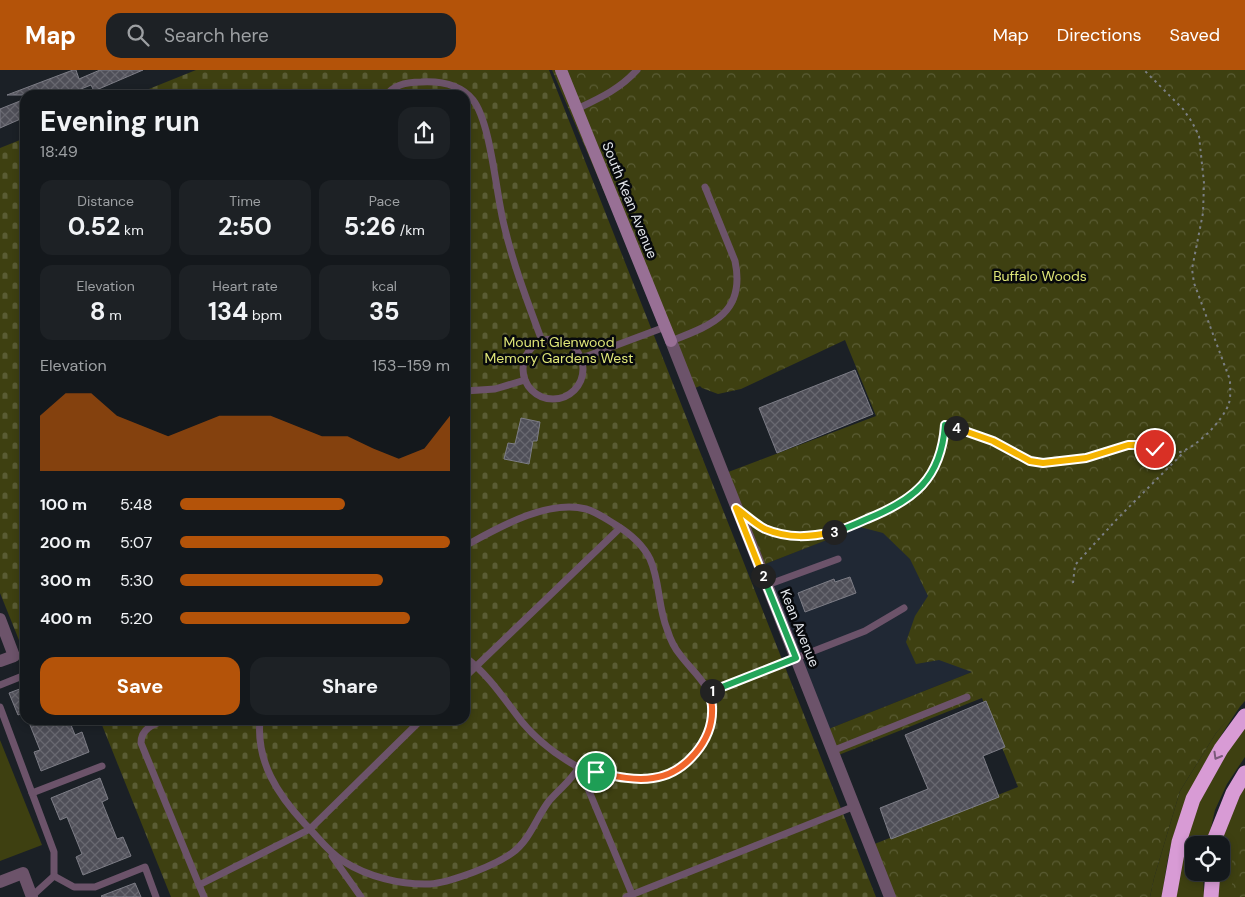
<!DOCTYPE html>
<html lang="en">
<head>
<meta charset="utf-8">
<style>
	:root { --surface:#14181c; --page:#1d2125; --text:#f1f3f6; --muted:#9da0a3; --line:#33373b; --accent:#b45309 }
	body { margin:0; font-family:"DM Sans",sans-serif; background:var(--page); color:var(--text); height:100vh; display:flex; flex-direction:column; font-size:19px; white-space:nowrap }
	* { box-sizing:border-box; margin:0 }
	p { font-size:16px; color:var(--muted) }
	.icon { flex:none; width:28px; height:28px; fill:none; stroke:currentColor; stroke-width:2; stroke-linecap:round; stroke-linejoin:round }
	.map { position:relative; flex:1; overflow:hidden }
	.details { position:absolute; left:20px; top:20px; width:450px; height:635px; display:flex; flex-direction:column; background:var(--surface); border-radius:15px; box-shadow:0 2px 8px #0003,0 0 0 1px var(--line) }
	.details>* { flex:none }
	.controls { position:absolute; left:1185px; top:766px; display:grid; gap:10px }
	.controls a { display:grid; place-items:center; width:45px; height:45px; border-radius:10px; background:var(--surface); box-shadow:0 2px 8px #0003,0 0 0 1px var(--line); font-size:25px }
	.pin { position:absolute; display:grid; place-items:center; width:42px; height:42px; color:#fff; margin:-21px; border:2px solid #fff; border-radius:50%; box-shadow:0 1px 5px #0007 }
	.km { position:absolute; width:25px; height:25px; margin:-12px; border-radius:50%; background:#222; color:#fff; font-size:14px; line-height:25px; text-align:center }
	.round { display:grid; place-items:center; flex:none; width:52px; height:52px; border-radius:15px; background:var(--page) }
	.headline { display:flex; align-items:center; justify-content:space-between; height:85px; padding:0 20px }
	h1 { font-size:28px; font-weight:700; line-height:38px }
	.figures { display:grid; grid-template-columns:repeat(3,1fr); gap:8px; height:85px; padding:5px 20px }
	.figures div { display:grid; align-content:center; border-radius:12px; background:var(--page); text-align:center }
	.figures b { font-size:25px; font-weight:700 }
	.figures small { font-size:14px; font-weight:400 }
	.figures p { font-size:14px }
	.chart { height:140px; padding:10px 20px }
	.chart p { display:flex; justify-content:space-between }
	.chart svg { width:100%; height:90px; margin-top:5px; fill:var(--accent); opacity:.7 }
	.action { display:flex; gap:10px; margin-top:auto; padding:10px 20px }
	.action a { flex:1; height:58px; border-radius:15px; background:var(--accent); color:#fff; font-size:20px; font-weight:700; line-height:58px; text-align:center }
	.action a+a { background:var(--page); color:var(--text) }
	ul { padding:0 20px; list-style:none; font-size:16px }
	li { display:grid; grid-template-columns:80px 60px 1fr; align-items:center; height:38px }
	li i { height:12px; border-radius:6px; background:var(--accent) }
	header { display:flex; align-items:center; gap:30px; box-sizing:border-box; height:70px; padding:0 25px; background:var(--accent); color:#fff }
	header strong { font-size:24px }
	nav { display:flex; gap:28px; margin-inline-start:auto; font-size:18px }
	.search { width:350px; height:45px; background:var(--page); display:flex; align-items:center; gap:12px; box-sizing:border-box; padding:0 18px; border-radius:15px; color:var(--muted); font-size:19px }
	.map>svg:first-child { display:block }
	.built { fill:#202834 }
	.grass { fill:#3e4011 }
	.forest { fill:url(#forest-crowns) }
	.cemetery { fill:url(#cemetery-stones) }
	.building { fill:url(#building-cross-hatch); stroke:#7d7d86 }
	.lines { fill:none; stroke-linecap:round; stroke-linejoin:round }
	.path { stroke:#7b7f84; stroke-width:2; stroke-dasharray:2.5 4; stroke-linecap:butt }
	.lane { stroke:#6c536a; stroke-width:7 }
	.street { stroke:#6c536a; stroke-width:12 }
	.secondary { stroke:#987095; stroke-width:12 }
	.highway { stroke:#d89bd5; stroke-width:15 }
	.oneway { stroke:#7a597b }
	.split-1-casing { stroke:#fff; stroke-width:10 }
	.split-2-casing { stroke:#fff; stroke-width:10 }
	.split-3-casing { stroke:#fff; stroke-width:10 }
	.split-4-casing { stroke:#fff; stroke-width:10 }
	.split-5-casing { stroke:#fff; stroke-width:10 }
	.split-1 { stroke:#f0652b; stroke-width:6 }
	.split-2 { stroke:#22a559; stroke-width:6 }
	.split-3 { stroke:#f5b400; stroke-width:6 }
	.split-4 { stroke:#22a559; stroke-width:6 }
	.split-5 { stroke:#f5b400; stroke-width:6 }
	.labels { text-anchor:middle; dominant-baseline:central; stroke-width:5; stroke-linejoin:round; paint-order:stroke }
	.street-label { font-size:14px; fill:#e3e6eb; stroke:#07090c }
	.park-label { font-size:14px; fill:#e0e778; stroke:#07090c }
</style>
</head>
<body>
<header>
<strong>Map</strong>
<div class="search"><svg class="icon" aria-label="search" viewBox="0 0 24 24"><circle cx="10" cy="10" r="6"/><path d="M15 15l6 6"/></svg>Search here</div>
<nav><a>Map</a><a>Directions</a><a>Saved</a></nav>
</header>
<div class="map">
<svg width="1245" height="827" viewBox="0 0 1245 827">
	<defs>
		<pattern id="forest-crowns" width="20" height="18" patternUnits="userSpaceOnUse" patternTransform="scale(1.25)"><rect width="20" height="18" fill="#3e4011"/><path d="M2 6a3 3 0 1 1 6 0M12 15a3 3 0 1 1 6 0" fill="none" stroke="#5a5c34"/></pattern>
		<pattern id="cemetery-stones" width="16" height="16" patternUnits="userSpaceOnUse" patternTransform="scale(1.25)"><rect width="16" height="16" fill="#3e4011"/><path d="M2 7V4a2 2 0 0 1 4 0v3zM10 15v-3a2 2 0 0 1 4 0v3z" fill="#5a5c34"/></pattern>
		<pattern id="building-cross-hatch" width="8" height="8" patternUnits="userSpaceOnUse" patternTransform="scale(1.25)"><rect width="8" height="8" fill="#4f4f58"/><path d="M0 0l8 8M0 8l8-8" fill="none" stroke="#686870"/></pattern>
	</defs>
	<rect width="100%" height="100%" fill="#1b2026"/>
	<path class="built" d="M907,438l65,164 -146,58 -66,-164z"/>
	<g class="grass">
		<path d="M1243,632c-29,43 -57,88 -71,139 -5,18 -7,37 -10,56h-12l4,-19 26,-87 36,-58z"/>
		<path d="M1245,652v35l-18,27 -12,26 -8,35h-13v27l9,1 1,24h-30l8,-43 17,-52z"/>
		<path d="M0,670l42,105 -42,16z"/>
		<path d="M1245,712v115h-27l-1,-24 4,-1v-27l5,-19z"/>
	</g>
	<g class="forest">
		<path d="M552,0h693v631l-29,32 -36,58 -26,87 -4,19h-257l-21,-52 146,-58 -36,-89 -146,58 -10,-26 146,-58 -33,-12 -23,4 -10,-22 9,-26 13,-20 -18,-37 -27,-26 -23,-6 -100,39 -37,-92 153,-58 -31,-76 -104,49 -23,5 -16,-6 -2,-2 -10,4 2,7z"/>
		<path d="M1245,746v81h-13v-42z"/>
	</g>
	<g class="cemetery">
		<path d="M196,0h353l327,827h-705l-71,-177h365v-625h-331z"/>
		<path d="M25,68v517l-25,-62v-445z"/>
	</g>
	<g class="building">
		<path d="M73,0h3l3,9 21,-9h43l-49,21 -3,-6 -25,10h-59z"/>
		<path d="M25,29v18l-25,11v-19z"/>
		<path d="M855,300l18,44 -96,39 -18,-45z"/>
		<path d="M521,348l19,4 -3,19h-4l-4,23 -25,-5 4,-16 7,1z"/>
		<path d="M850,507l6,16 -51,19 -7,-19 36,-14 1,3z"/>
		<path d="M25,617v25l-7,3 -9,-22z"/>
		<path d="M986,631l19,46 -22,9 16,41 -108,42 -11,-31 48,-19 -23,-54z"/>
		<path d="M28,650h41l6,15 7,-3 7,20 -48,19 -7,-19 6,-2z"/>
		<path d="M100,708l8,21 -6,3 15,37 6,-2 8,19 -48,19 -7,-18 6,-3 -15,-37 -7,3 -9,-22z"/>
		<path d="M135,813l6,14h-39l-1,-1z"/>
	</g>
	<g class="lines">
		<g class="path">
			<path d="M756,452c14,10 36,17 54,15 34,-4 98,-30 118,-58 12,-16 15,-35 17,-54 16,4 35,10 50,17 12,7 24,17 38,20 31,6 63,-9 93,-16 17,-5 32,7 49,7 18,-1 49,-33 54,-50 2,-7 1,-15 1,-23l-36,-97 -2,-14 11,-56 1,-30 -5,-47 -7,-14 -9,-13 -39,-39"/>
			<path d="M1073,513l2,-18 43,-47 67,-67"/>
		</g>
		<g class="lane">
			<path d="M387,25c7,-11 21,-13 34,-13 18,-1 39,2 52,18 18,23 23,94 31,125 9,39 24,78 38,116"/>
			<path d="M577,39c23,-11 43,-20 60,-39"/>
			<circle cx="553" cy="299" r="30"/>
			<path d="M671,271c41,-16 75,-28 64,-80l-30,-74"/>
			<path d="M582,288l83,-31"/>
			<path d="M465,321l30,-2 30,-9"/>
			<path d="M465,476c33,-18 82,-47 121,-37 11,3 20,10 30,16 13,8 27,20 34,34 10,22 8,48 17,70 3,10 7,19 14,27 12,16 29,28 31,50 2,12 -4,26 -10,36 -21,39 -55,41 -95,33 -9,-2 -20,-4 -29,-8 -20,-11 -41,-27 -56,-45 -18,-23 -33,-47 -57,-65"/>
			<path d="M767,515l71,-26"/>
			<path d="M465,607l155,-149"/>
			<path d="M0,615l25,-10"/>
			<path d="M709,622l156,-61 39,-23"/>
			<path d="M0,637l54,145v24l-22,20"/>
			<path d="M166,650c-12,4 -25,8 -25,23l63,154"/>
			<path d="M260,650c-4,42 18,75 45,104 13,13 23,28 38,37 25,16 58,24 87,23 15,-1 30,-7 44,-12 13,-5 27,-11 38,-19 18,-13 24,-35 37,-52 10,-12 22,-20 30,-34"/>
			<path d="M832,681l135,-54"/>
			<path d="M579,697l53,127"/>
			<path d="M32,723l70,-27"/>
			<path d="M332,786l29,41"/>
			<path d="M54,806l20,11h21l50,-20 11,30"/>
			<path d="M199,815l111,-56 111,-109"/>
			<path d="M626,827l229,-91"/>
		</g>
		<g class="street">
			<path d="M671,271l219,556"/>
			<path d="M0,549l14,37 -14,5"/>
			<path d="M0,812l23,-9 9,24"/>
		</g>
		<path class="secondary" d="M561,0l110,271"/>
		<g class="highway">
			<path d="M1215,775v-7l18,-45 12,-20"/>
			<path d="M1169,827l10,-55 14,-43 28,-50 24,-33"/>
			<path d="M1211,827l2,-25"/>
		</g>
	</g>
	<defs><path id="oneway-chevron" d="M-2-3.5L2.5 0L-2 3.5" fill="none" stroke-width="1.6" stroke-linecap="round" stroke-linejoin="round" transform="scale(1.25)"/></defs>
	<use class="oneway" href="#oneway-chevron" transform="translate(1217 686) rotate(120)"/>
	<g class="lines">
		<g class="split-1-casing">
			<path id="split-1" d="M596,702c18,4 38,9 57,6 32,-4 61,-38 59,-71 0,-5 -2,-10 -4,-15l4,-1"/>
		</g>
		<g class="split-2-casing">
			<path id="split-2" d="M712,621l84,-33 -33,-82"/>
		</g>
		<g class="split-3-casing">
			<path id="split-3" d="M763,506l-27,-68c10,7 19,16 29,21 24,10 45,8 69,3"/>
		</g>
		<g class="split-4-casing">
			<path id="split-4" d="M834,462c11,-3 22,-8 33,-13 47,-19 74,-40 78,-94l11,3"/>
		</g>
		<g class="split-5-casing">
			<path id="split-5" d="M956,358l37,13 37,20 13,2 43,-5 42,-13h12l15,4"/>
		</g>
		<use href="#split-1" class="split-1"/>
		<use href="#split-2" class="split-2"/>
		<use href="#split-3" class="split-3"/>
		<use href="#split-4" class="split-4"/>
		<use href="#split-5" class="split-5"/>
	</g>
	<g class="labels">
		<g class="street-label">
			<text transform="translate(630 130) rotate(68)">South Kean Avenue</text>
			<text transform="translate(800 558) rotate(68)">Kean Avenue</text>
		</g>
		<g class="park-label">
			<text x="1040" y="206">Buffalo Woods</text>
			<text x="559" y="272">Mount Glenwood<tspan x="559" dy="16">Memory Gardens West</tspan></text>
		</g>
	</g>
</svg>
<div class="controls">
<a><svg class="icon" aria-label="locate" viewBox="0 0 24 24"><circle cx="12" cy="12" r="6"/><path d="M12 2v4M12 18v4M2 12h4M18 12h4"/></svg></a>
</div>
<div class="pin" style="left:596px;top:702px;background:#1e9e55"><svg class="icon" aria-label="arrive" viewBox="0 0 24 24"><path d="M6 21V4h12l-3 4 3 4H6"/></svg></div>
<div class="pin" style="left:1155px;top:379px;background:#d93025"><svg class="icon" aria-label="check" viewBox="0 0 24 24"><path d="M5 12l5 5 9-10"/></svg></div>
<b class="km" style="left:712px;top:621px">1</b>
<b class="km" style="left:763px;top:506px">2</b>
<b class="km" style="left:834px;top:462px">3</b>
<b class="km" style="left:956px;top:358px">4</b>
<section class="details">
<div class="headline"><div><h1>Evening run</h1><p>18:49</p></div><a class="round"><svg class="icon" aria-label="share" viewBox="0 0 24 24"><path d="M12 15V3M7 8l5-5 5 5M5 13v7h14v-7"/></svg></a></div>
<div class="figures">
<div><p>Distance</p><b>0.52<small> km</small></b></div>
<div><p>Time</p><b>2:50</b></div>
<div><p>Pace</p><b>5:26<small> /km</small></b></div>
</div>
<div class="figures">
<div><p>Elevation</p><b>8<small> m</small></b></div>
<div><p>Heart rate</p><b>134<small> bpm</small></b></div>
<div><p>kcal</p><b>35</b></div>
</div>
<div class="chart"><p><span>Elevation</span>153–159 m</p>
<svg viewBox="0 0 160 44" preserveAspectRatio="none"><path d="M0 44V17L10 6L20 6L30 17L40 22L50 27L60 22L70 17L80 17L90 17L100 22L110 27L120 27L130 33L140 38L150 33L160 17V44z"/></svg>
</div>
<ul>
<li><b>100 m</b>5:48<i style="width:61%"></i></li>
<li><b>200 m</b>5:07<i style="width:100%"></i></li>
<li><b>300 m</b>5:30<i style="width:75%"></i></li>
<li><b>400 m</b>5:20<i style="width:85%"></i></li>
</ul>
<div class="action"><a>Save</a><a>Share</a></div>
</section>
</div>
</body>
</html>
